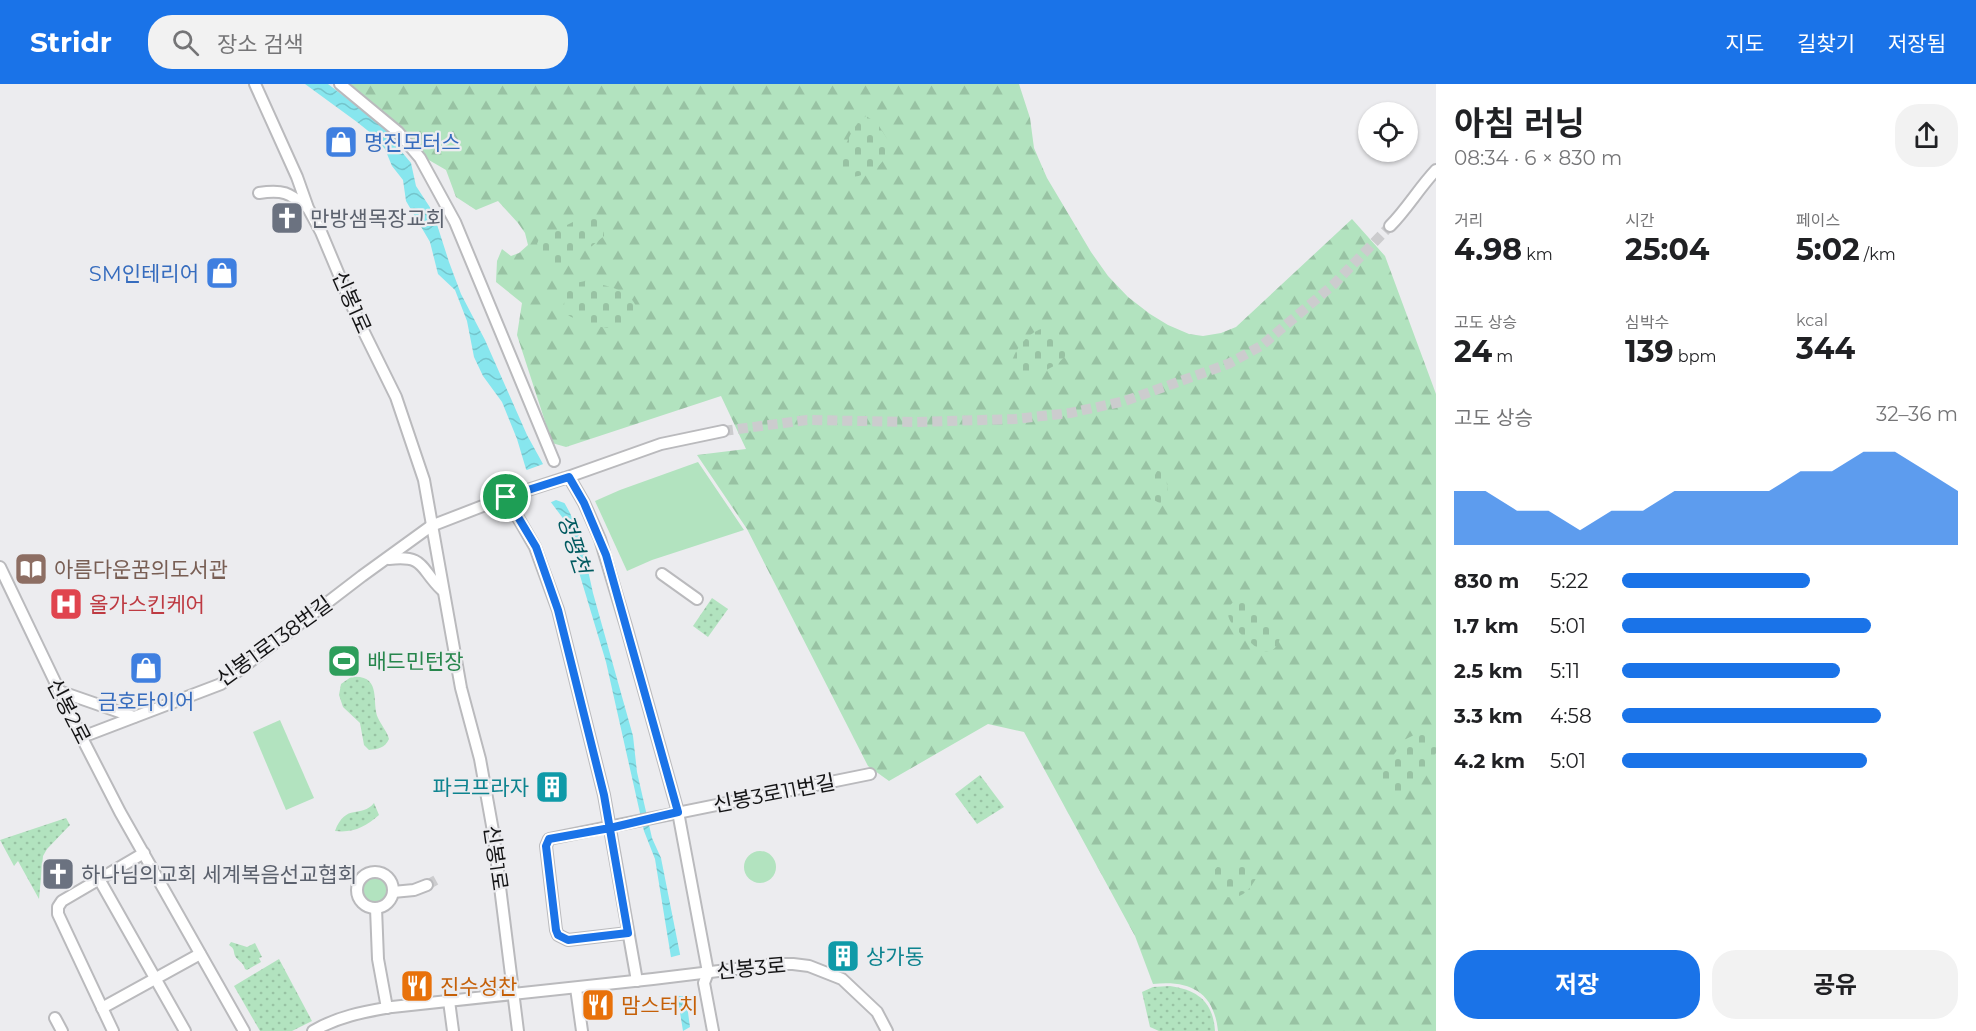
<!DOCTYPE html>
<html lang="ko">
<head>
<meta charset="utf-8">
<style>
	:root { --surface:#fff; --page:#f2f2f2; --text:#202124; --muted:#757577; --accent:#1a73e8 }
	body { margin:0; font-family:Montserrat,"Noto Sans KR",sans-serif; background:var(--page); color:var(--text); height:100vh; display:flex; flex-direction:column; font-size:22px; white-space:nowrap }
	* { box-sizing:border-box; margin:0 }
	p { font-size:20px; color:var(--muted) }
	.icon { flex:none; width:33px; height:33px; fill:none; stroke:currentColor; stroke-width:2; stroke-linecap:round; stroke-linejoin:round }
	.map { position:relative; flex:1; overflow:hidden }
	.panel { display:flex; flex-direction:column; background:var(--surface); width:540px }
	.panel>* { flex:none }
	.tools { position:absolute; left:1358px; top:18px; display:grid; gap:12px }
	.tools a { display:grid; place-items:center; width:60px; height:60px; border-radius:50%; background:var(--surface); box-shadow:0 2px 4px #0004; font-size:30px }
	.pin { position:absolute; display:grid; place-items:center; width:51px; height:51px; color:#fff; margin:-26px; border:3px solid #fff; border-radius:50%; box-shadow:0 2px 6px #0007 }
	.round { display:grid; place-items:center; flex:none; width:63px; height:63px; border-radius:24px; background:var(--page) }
	.headline { display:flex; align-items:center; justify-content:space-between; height:102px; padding:0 18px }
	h1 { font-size:33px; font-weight:700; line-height:45px }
	.figures { display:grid; grid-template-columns:repeat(3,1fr); gap:9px; height:102px; padding:6px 18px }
	.figures div { display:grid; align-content:center }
	.figures b { font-size:30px; font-weight:700 }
	.figures small { font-size:16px; font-weight:400 }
	.figures p { font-size:16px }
	.chart { height:168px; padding:12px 18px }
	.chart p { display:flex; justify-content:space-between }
	.chart svg { width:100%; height:108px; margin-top:6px; fill:var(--accent); opacity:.7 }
	.button { display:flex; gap:12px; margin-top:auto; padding:12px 18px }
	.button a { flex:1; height:69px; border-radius:24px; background:var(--accent); color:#fff; font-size:24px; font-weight:700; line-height:69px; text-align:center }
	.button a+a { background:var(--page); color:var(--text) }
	ul { padding:0 18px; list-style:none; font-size:20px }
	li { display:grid; grid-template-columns:96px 72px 1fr; align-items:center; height:45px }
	li i { height:15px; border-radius:8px; background:var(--accent) }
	header { display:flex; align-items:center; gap:36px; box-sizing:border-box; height:84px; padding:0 30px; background:var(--accent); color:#fff }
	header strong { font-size:28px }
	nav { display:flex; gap:33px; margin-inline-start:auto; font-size:21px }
	.search { width:420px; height:54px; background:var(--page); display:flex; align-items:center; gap:15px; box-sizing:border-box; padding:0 21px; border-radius:24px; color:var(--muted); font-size:22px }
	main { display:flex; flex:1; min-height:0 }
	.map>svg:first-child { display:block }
	.grass { fill:#b2e3bf }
	.forest { fill:url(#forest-firs) }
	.cemetery { fill:url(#cemetery-stones) }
	.park { fill:url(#park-dots) }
	.water { fill:url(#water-waves) }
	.pier { fill:#ececef }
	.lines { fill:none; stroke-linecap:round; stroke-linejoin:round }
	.minor-tunnel { stroke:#ccccce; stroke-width:10; stroke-dasharray:10 5; stroke-linecap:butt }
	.minor-casing { stroke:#bababd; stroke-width:14 }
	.minor { stroke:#fff; stroke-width:10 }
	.route-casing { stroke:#fff; stroke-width:12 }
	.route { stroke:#1a73e8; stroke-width:8 }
	.labels { text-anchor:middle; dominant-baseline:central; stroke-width:4.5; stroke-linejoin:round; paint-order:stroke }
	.shop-label { font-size:21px; fill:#366cbe; stroke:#ececef; text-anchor:start }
	.worship-label { font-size:21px; fill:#5b616d; stroke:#ececef; text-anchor:start }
	.street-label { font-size:21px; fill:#141415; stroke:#ececef }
	.education-label { font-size:21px; fill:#785e54; stroke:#ececef; text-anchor:start }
	.health-label { font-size:21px; fill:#be3a42; stroke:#ececef; text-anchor:start }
	.leisure-label { font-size:21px; fill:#27864d; stroke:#ececef; text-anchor:start }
	.culture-label { font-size:21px; fill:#0d838f; stroke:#ececef; text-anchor:end }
	.food-label { font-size:21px; fill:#c56008; stroke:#ececef; text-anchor:start }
	.water-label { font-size:22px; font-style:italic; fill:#005a60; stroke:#ececef }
</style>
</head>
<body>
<header>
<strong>Stridr</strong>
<div class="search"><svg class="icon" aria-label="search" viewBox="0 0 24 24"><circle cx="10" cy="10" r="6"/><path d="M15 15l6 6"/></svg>장소 검색</div>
<nav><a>지도</a><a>길찾기</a><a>저장됨</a></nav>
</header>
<main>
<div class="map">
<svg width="1436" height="947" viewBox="0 0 1436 947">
	<defs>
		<pattern id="forest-firs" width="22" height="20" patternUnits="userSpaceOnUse" patternTransform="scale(1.5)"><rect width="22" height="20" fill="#b2e3bf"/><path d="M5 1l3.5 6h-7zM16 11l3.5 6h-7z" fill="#98c2a3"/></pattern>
		<pattern id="cemetery-stones" width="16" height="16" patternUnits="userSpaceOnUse" patternTransform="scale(1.5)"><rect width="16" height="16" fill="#b2e3bf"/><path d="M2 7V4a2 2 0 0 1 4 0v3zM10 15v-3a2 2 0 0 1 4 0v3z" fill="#98c2a3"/></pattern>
		<pattern id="park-dots" width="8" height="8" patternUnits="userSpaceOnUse" patternTransform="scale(1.5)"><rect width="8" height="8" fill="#b2e3bf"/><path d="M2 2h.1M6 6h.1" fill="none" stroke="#98c2a3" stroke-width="1.8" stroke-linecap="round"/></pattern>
		<pattern id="water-waves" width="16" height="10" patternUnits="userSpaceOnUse" patternTransform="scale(1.5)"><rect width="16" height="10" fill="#87e6ee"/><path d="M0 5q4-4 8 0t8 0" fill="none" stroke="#74c4cb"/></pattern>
	</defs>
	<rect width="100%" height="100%" fill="#ececef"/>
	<g class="grass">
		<path d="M698,378l46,68 -92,30 -25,11 -32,-70 25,-11z"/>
		<path d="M280,636l34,78 -28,12 -33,-78z"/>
		<circle cx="760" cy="783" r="16"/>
		<circle cx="375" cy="806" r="17"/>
	</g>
	<path class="forest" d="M346,0h673l11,34 4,30 13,30 44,74 17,24 20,21 22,17 18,11 21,9 14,2 18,-3 15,-6 116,-108 33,37 51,138v637h-218c-4,-39 -28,-51 -65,-47l-18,-48 -111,-204 -36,-8 -99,57 -21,-15 -121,-237 -50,-74 49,-6 -25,-53 -155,51 -14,-4 -35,-108 5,-32 -26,-21 1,-21 5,-12 9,7 8,-3 9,-8 -3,-12 -7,-10 -20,-22 -22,9 -20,-13 -10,-27 -24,-14z"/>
	<g class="cemetery">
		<path d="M866,32l11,7 13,20c-1,10 -6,18 -13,24 -8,7 -33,17 -38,2 -3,-8 4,-19 8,-27 4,-9 10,-21 19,-26z"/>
		<path d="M595,131l8,9 1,12 -12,10 -36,21 -8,-3 -11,-20 2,-5 42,-21z"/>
		<path d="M588,197c24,7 52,9 50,41 -18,13 -54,3 -72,-8 -5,-19 0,-32 22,-33z"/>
		<path d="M1049,243c11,4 19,12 20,24 -9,16 -49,38 -57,10 5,-16 20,-32 37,-34z"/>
		<path d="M1159,385l7,5 2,23 -7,7 -7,-4c-2,-11 -3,-23 5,-31z"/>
		<path d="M1238,514h5l6,4 31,30c1,10 -5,21 -16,19 -7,-2 -14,-9 -20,-14 -12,-12 -26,-25 -6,-39z"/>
		<path d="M1434,647l2,1v21l-20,28 -11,11 -12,2 -10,-3 -3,-11 4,-11 20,-29 16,-8z"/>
		<path d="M1225,780h18l9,3 5,10c-8,13 -14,22 -30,20l-12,-13 -2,-12 4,-5z"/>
	</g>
	<g class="park">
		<path d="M712,514l16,11 -20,28 -15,-11z"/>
		<path d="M351,593c32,-3 20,26 27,41 3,7 9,13 11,21 -4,9 -11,10 -20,11l-5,-5 -4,-22 -17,-16 -4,-12 2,-11z"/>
		<path d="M980,691l24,32 -27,17 -22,-30z"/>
		<path d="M374,719l5,12c-14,12 -25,18 -44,16 11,-29 26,-12 39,-28z"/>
		<path d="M66,734l4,7 -23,24 -4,7 -4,43 -21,-38 -4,5 -14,-26z"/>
		<path d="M231,858l16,5 8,-4 7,14 -3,1 2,4 -14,8 -2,-1c-2,-7 -8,-9 -10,-13 -2,-6 0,-7 -6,-11z"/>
		<path d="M279,875l33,62 -20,10h-32l-26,-45z"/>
		<path d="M1170,902c27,4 43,15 45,45h-56l-9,-4 -8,-35 11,-5z"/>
	</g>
	<path class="water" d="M305,0h23l69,53 4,14 10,12 5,23 17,26 16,50 12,32 24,46 42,95 43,78 12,30 11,50 40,143 4,36 15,66 9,20 19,96 10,73 -7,4 -28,-172 -11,-28 -38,-169 -28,-93 -2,-27 -5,-13 -45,-60 -9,-30 -15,-37 -19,-26 -9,-19 -7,-36 -12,-31 -17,-16 -8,-32 -24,-41 -3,-21 -11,-14 -7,-17 -13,-15 -15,-12z"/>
	<g class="pier">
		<path d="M546,379l21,39v2l-11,-4 -9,4 -6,-11 -17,-22z"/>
		<path d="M683,870l6,42h-15l-6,-38z"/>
	</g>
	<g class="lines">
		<g class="minor-tunnel">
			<path d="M723,347l84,-11 109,2 99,-3 55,-6 55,-12 103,-37 33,-18 72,-61 57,-59"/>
			<path d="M427,801l11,-6"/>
		</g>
		<g class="minor-casing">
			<g id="minor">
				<path d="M255,0l42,93 11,31 13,24 37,88 38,77 28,83 37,208 19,71 13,72 25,200"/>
				<path d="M340,0l58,48 22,26 35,64 99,239"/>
				<path d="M259,109c24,-4 30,0 48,14"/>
				<path d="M1390,142c17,-17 29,-38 46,-56"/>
				<path d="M569,393l15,26 16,36 26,87 52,186 30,160 -4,11 9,48"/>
				<path d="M506,413l29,50 23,63 46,185 33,186"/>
				<path d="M389,475c37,-4 30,9 53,31"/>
				<path d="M0,483l81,169 39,76 124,219"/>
				<path d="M662,490l35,25"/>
				<path d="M59,607l75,26"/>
				<path d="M81,652l9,-2 131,-50 141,-108 69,-50 75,-29 59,-19 96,-34 62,-13"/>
				<circle cx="375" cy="806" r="18"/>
				<path d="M99,795l86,152"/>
				<path d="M393,808l21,-2 13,-5"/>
				<path d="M376,824l2,51 9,49"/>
				<path d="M628,849l-60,7 -10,-5 -2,-5 -10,-84 3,-7 321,-65"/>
				<path d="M576,904l6,43"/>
				<path d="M449,917l4,30"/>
				<path d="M102,924l98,-54"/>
				<path d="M55,934l7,13"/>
				<path d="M113,947l-55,-117v-7l4,-6 82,-48"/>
				<path d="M313,947c26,-15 50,-19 79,-24l261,-28 123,-15h17l16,2 33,13 35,33 10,19"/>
			</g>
		</g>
		<use href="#minor" class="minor"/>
	</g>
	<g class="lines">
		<g class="route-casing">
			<path id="route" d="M506,413l30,50 22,63 46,185 24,138 -60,7 -10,-5 -2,-5 -10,-84 3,-7 61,-11 68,-16 -72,-257 -22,-52 -15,-26 -63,20"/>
		</g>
		<use href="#route" class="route"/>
	</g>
	<defs>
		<g id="shop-square" transform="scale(1.725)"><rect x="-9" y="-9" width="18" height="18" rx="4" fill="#3f7fe0" stroke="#ececef"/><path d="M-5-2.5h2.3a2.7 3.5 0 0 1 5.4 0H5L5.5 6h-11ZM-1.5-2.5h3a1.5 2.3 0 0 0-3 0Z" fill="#fff"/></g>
		<g id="church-square" transform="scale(1.725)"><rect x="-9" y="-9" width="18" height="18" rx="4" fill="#6b7280" stroke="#ececef"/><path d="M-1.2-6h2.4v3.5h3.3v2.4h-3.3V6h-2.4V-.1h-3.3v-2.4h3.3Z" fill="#fff"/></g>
		<g id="library-square" transform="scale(1.725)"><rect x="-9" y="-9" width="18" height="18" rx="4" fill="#8d6e63" stroke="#ececef"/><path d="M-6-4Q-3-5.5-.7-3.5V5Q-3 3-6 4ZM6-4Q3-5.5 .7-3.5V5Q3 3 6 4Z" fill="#fff"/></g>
		<g id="hospital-square" transform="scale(1.725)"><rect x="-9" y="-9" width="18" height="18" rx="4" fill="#e0444e" stroke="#ececef"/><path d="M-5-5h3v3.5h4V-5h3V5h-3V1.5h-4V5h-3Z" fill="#fff"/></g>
		<g id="stadium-square" transform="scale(1.725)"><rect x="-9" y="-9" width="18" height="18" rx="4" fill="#2e9e5b" stroke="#ececef"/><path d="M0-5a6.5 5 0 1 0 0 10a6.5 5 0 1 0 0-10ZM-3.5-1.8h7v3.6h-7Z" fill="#fff"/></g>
		<g id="building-square" transform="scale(1.725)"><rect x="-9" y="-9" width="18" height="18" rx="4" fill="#0f9aa8" stroke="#ececef"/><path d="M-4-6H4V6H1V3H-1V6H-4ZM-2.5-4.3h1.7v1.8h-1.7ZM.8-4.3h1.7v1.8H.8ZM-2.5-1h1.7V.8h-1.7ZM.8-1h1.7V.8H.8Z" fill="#fff"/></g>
		<g id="restaurant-square" transform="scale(1.725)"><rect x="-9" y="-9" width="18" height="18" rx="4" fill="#e8710a" stroke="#ececef"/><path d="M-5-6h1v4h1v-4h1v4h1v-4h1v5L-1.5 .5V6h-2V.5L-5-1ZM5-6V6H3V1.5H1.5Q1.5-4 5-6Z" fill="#fff"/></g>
	</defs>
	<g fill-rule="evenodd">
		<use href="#shop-square" x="341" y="58"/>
		<use href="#church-square" x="287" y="134"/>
		<use href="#shop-square" x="222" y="189"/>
		<use href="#library-square" x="31" y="485"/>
		<use href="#hospital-square" x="66" y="520"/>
		<use href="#stadium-square" x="344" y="577"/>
		<use href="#shop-square" x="146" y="584"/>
		<use href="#building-square" x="552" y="703"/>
		<use href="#church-square" x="58" y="790"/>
		<use href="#building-square" x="843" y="872"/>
		<use href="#restaurant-square" x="417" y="902"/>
		<use href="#restaurant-square" x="598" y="921"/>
	</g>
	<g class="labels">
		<g class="shop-label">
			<text x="364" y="58">명진모터스</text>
			<text x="199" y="189" text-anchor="end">SM인테리어</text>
			<text x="146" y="617" text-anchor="middle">금호타이어</text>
		</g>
		<g class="worship-label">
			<text x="310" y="134">만방샘목장교회</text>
			<text x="81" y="790">하나님의교회 세계복음선교협회</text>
		</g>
		<g class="street-label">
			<text transform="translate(352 218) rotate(66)">신봉1로</text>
			<text transform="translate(274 557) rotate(-36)">신봉1로138번길</text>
			<text transform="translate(69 627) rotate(63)">신봉2로</text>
			<text transform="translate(774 709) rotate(-11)">신봉3로11번길</text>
			<text transform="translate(496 774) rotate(82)">신봉1로</text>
			<text transform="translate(751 884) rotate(-5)">신봉3로</text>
		</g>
		<g class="education-label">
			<text x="54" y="485">아름다운꿈의도서관</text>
		</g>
		<g class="health-label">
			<text x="89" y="520">올가스킨케어</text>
		</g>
		<g class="leisure-label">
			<text x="367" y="577">배드민턴장</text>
		</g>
		<g class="culture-label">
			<text x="529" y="703">파크프라자</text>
			<text x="866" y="872" text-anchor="start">상가동</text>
		</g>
		<g class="food-label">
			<text x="440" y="902">진수성찬</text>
			<text x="621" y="921">맘스터치</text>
		</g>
		<g class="water-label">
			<text transform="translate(574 460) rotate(72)">정평천</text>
		</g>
	</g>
</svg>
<div class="tools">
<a><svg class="icon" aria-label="locate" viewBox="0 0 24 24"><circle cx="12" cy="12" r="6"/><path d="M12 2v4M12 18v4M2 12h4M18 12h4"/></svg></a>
</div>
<div class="pin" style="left:506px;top:413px;background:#1e9e55"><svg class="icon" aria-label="arrive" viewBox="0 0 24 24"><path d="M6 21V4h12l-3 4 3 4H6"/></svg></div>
</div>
<section class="panel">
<div class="headline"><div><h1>아침 러닝</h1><p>08:34 · 6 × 830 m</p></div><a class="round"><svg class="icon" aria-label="share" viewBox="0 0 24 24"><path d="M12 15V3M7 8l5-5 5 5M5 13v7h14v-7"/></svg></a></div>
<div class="figures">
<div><p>거리</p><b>4.98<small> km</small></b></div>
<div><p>시간</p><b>25:04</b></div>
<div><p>페이스</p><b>5:02<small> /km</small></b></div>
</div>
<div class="figures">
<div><p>고도 상승</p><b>24<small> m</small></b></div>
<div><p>심박수</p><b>139<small> bpm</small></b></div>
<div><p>kcal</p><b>344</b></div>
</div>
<div class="chart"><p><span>고도 상승</span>32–36 m</p>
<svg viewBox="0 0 160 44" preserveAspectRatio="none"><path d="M0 44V22L10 22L20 30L30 30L40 38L50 30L60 30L70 22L80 22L90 22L100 22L110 14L120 14L130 6L140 6L150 14L160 22V44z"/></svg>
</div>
<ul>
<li><b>830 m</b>5:22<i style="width:56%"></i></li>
<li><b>1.7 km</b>5:01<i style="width:74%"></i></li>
<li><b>2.5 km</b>5:11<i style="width:65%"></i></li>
<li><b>3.3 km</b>4:58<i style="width:77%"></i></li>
<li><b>4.2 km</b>5:01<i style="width:73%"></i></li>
</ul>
<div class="button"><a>저장</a><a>공유</a></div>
</section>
</main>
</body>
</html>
